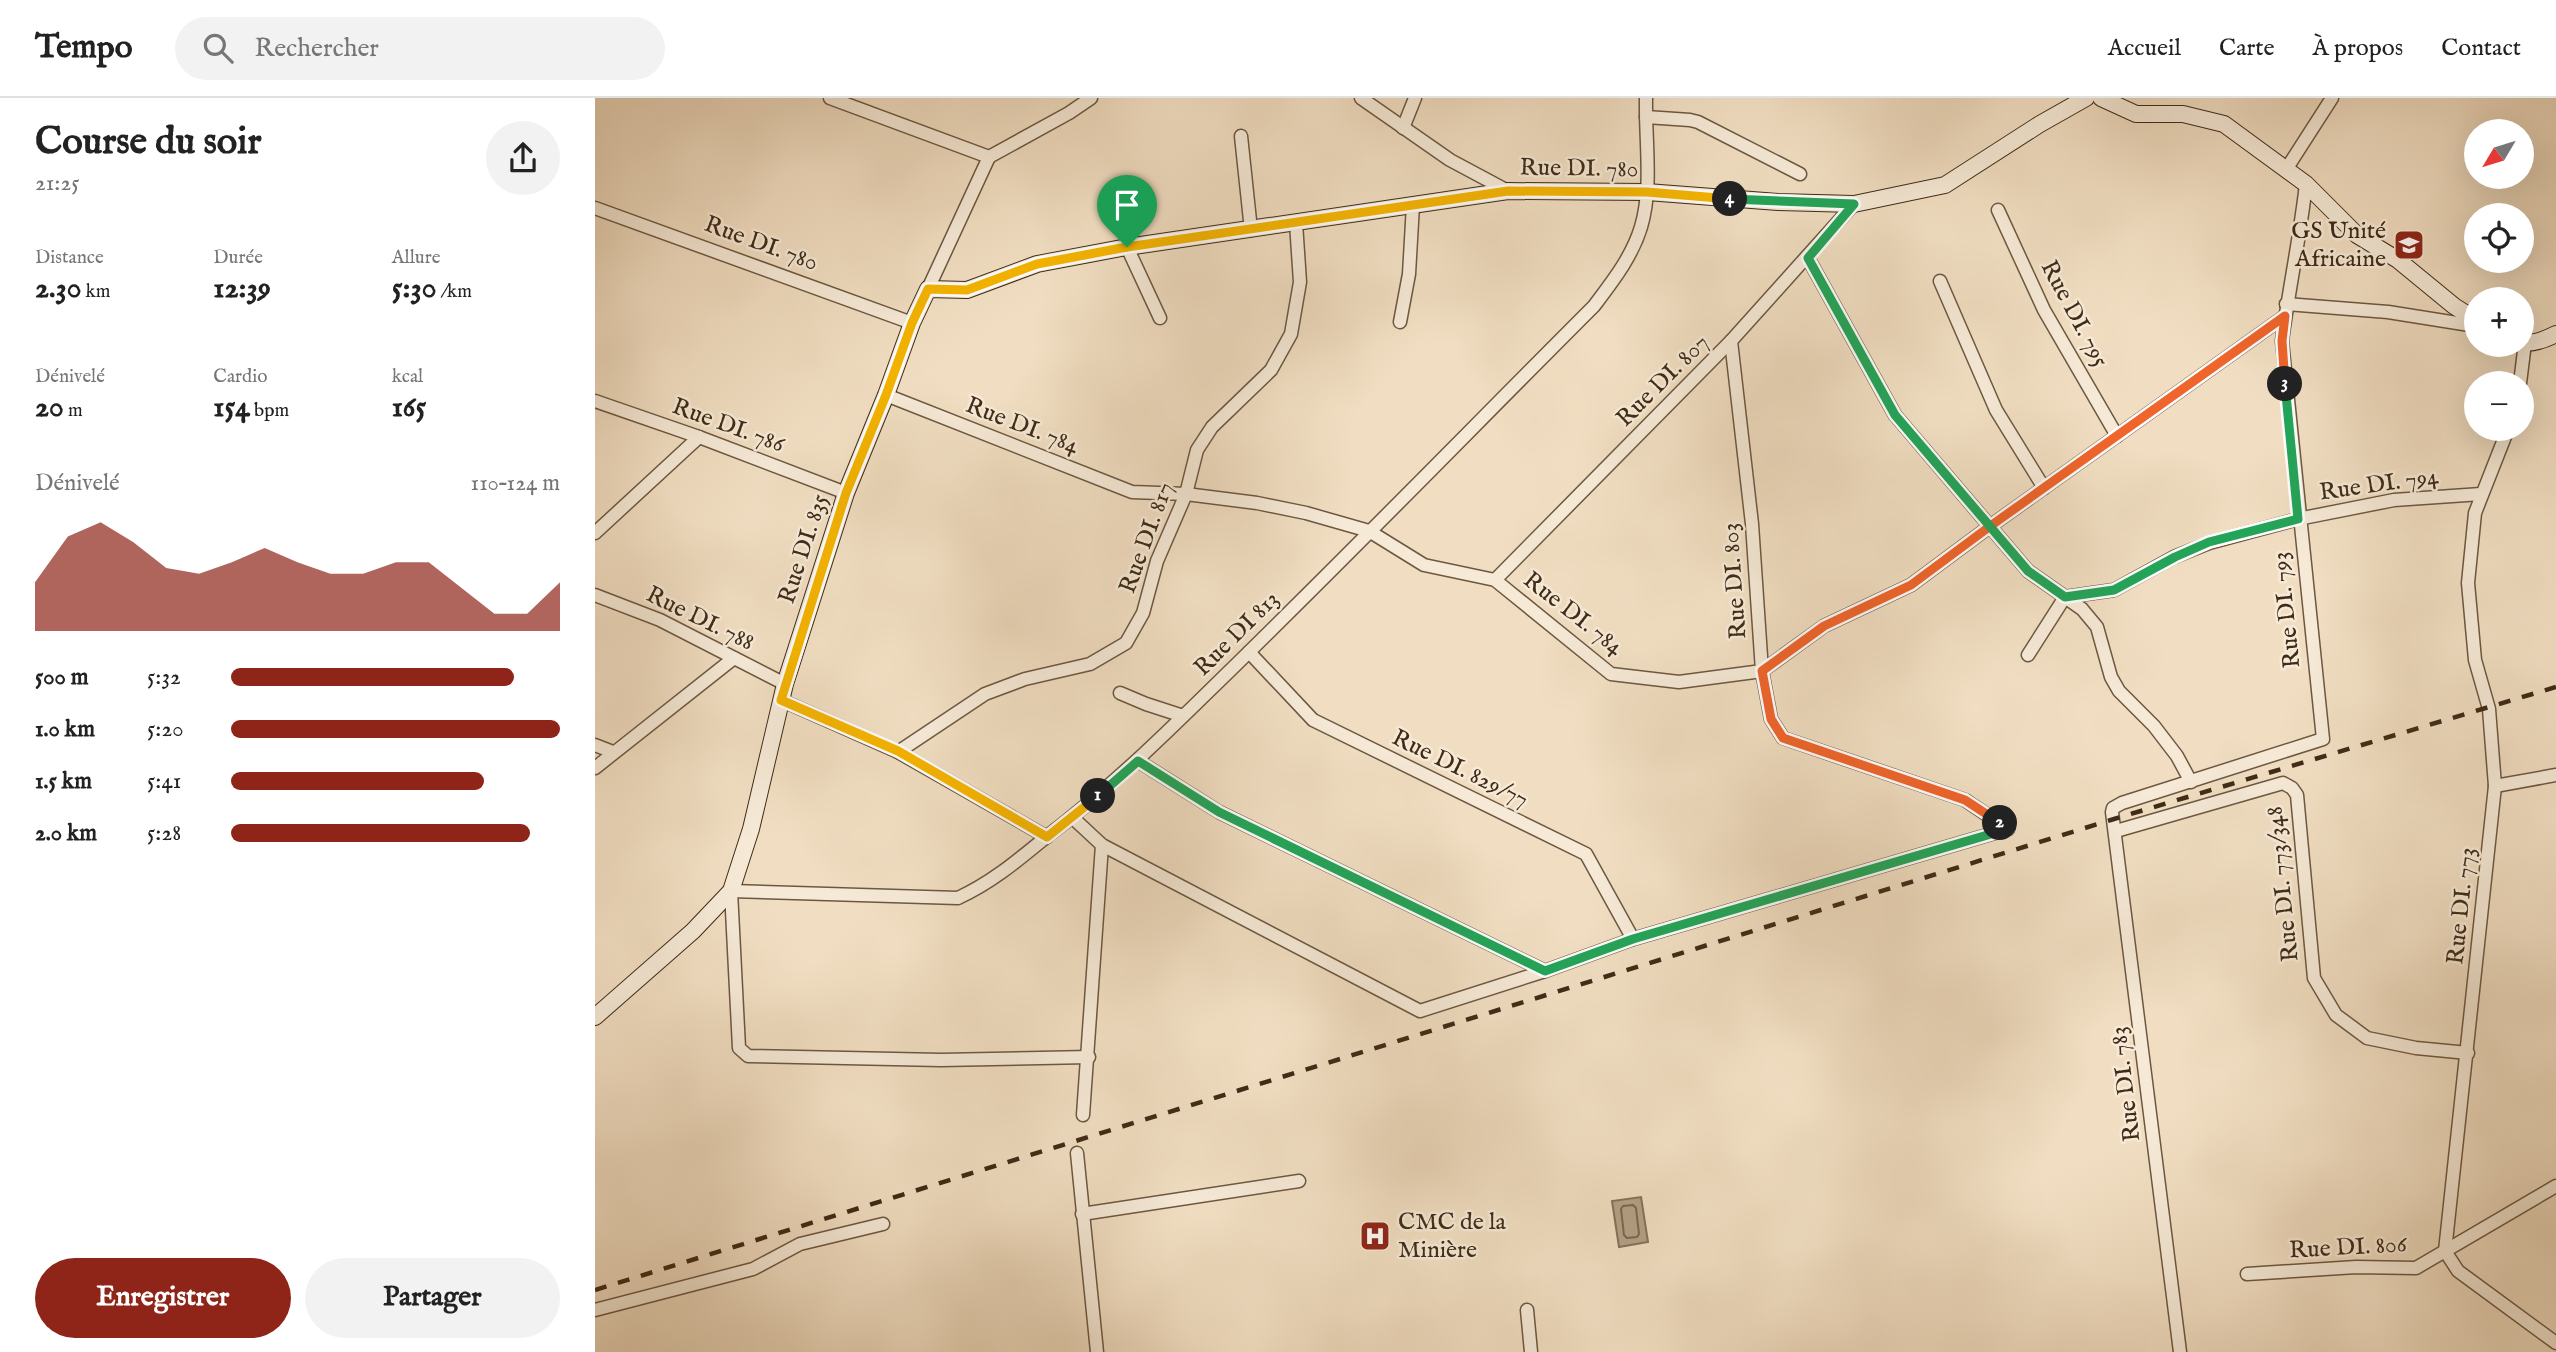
<!DOCTYPE html>
<html lang="fr">
<head>
<meta charset="utf-8">
<style>
	:root { --surface:#fff; --page:#f2f2f2; --text:#222; --muted:#767676; --line:#e0e0e0; --accent:#8f2418 }
	body { margin:0; font-family:"IM FELL English",serif; background:var(--page); color:var(--text); height:100vh; display:flex; flex-direction:column; font-size:26px; white-space:nowrap }
	* { box-sizing:border-box; margin:0 }
	p { font-size:23px; color:var(--muted) }
	.icon { flex:none; width:38px; height:38px; fill:none; stroke:currentColor; stroke-width:2; stroke-linecap:round; stroke-linejoin:round }
	.map { position:relative; flex:1; overflow:hidden }
	.details { display:flex; flex-direction:column; background:var(--surface); width:595px }
	.details>* { flex:none }
	.needle { width:46px; rotate:232deg }
	.fabs { position:absolute; left:1869px; top:21px; display:grid; gap:14px }
	.fabs a { display:grid; place-items:center; width:70px; height:70px; border-radius:50%; background:var(--surface); box-shadow:0 7px 28px #0002; font-size:35px }
	.pin { position:absolute; display:grid; place-items:center; width:60px; height:60px; color:#fff; margin:-72px -30px; border-radius:50% 50% 50% 0; rotate:-45deg; box-shadow:0 0 7px #0007 }
	.pin .icon { rotate:45deg }
	.km { position:absolute; width:35px; height:35px; margin:-18px; border-radius:50%; background:#222; color:#fff; font-size:19px; line-height:35px; text-align:center }
	.round { display:grid; place-items:center; flex:none; width:74px; height:74px; border-radius:37px; background:var(--page) }
	.head { display:flex; align-items:center; justify-content:space-between; height:119px; padding:0 35px }
	h1 { font-size:38px; font-weight:700; line-height:52px }
	.figures { display:grid; grid-template-columns:repeat(3,1fr); gap:10px; height:119px; padding:7px 35px }
	.figures div { display:grid; align-content:center }
	.figures b { font-size:30px; font-weight:700 }
	.figures small { font-size:19px; font-weight:400 }
	.figures p { font-size:19px }
	.chart { height:196px; padding:14px 35px }
	.chart p { display:flex; justify-content:space-between }
	.chart svg { width:100%; height:126px; margin-top:7px; fill:var(--accent); opacity:.7 }
	.button { display:flex; gap:14px; margin-top:auto; padding:14px 35px }
	.button a { flex:1; height:80px; border-radius:42px; background:var(--accent); color:#fff; font-size:28px; font-weight:700; line-height:80px; text-align:center }
	.button a+a { background:var(--page); color:var(--text) }
	ul { padding:0 35px; list-style:none; font-size:23px }
	li { display:grid; grid-template-columns:112px 84px 1fr; align-items:center; height:52px }
	li i { height:18px; border-radius:9px; background:var(--accent) }
	header { display:flex; align-items:center; gap:42px; box-sizing:border-box; height:98px; padding:0 35px; background:var(--surface); border-bottom:2px solid var(--line) }
	header strong { font-size:33px }
	nav { display:flex; gap:38px; margin-inline-start:auto; font-size:24px }
	.search { width:490px; height:63px; background:var(--page); display:flex; align-items:center; gap:18px; box-sizing:border-box; padding:0 24px; border-radius:38px; color:var(--muted); font-size:26px }
	main { display:flex; flex:1; min-height:0 }
	.map>svg:first-child { display:block }
	.water { fill:#b4a188; stroke:#85725b; stroke-width:2 }
	.lines { fill:none; stroke-linecap:round; stroke-linejoin:round }
	.shore { stroke:#7a6650; stroke-width:2 }
	.street-casing { stroke:#6c5842; stroke-width:15 }
	.secondary-casing { stroke:#3f2b17; stroke-width:18 }
	.street { stroke:#f6ead7; stroke-width:12 }
	.secondary { stroke:#f6ead7; stroke-width:16 }
	.rail { stroke:#3f2b17; stroke-width:4.5; stroke-dasharray:12 12; stroke-linecap:butt }
	.split-1-casing { stroke:#fff; stroke-width:14 }
	.split-2-casing { stroke:#fff; stroke-width:14 }
	.split-3-casing { stroke:#fff; stroke-width:14 }
	.split-4-casing { stroke:#fff; stroke-width:14 }
	.split-5-casing { stroke:#fff; stroke-width:14 }
	.split-1 { stroke:#f5b400; stroke-width:9 }
	.split-2 { stroke:#22a559; stroke-width:9 }
	.split-3 { stroke:#f0652b; stroke-width:9 }
	.split-4 { stroke:#22a559; stroke-width:9 }
	.split-5 { stroke:#f5b400; stroke-width:9 }
	.labels { text-anchor:middle; dominant-baseline:central; stroke-width:5; stroke-linejoin:round; paint-order:stroke }
	.street-label { font-size:24px; fill:#3f2b17; stroke:#f6ead7 }
	.poi-label { font-size:24px; fill:#3f2b17; stroke:#f6ead7; text-anchor:end }
</style>
</head>
<body>
<header>
<strong>Tempo</strong>
<div class="search"><svg class="icon" aria-label="search" viewBox="0 0 24 24"><circle cx="10" cy="10" r="6"/><path d="M15 15l6 6"/></svg>Rechercher</div>
<nav><a>Accueil</a><a>Carte</a><a>À propos</a><a>Contact</a></nav>
</header>
<main>
<section class="details">
<div class="head"><div><h1>Course du soir</h1><p>21:25</p></div><a class="round"><svg class="icon" aria-label="share" viewBox="0 0 24 24"><path d="M12 15V3M7 8l5-5 5 5M5 13v7h14v-7"/></svg></a></div>
<div class="figures">
<div><p>Distance</p><b>2.30<small> km</small></b></div>
<div><p>Durée</p><b>12:39</b></div>
<div><p>Allure</p><b>5:30<small> /km</small></b></div>
</div>
<div class="figures">
<div><p>Dénivelé</p><b>20<small> m</small></b></div>
<div><p>Cardio</p><b>154<small> bpm</small></b></div>
<div><p>kcal</p><b>165</b></div>
</div>
<div class="chart"><p><span>Dénivelé</span>110–124 m</p>
<svg viewBox="0 0 160 44" preserveAspectRatio="none"><path d="M0 44V27L10 11L20 6L30 13L40 22L50 24L60 20L70 15L80 20L90 24L100 24L110 20L120 20L130 29L140 38L150 38L160 27V44z"/></svg>
</div>
<ul>
<li><b>500 m</b>5:32<i style="width:86%"></i></li>
<li><b>1.0 km</b>5:20<i style="width:100%"></i></li>
<li><b>1.5 km</b>5:41<i style="width:77%"></i></li>
<li><b>2.0 km</b>5:28<i style="width:91%"></i></li>
</ul>
<div class="button"><a>Enregistrer</a><a>Partager</a></div>
</section>
<div class="map">
<svg width="1961" height="1254" viewBox="0 0 1961 1254">
	<rect width="100%" height="100%" fill="#f1dec2"/>
	<filter id="stains"><feTurbulence type="fractalNoise" baseFrequency=".00286" numOctaves="4"/><feColorMatrix values="0 0 0 0 .2 0 0 0 0 .09 0 0 0 0 .02 0 0 0 .5 -.17"/></filter>
	<radialGradient id="worn" r=".72"><stop offset=".6" stop-color="#630" stop-opacity="0"/><stop offset="1" stop-color="#630" stop-opacity=".3"/></radialGradient>
	<path class="water" d="M1046,1099l7,45 -29,5 -7,-46z"/>
	<g class="lines">
		<path class="shore" d="M1038,1107l3,3 3,26 -2,3 -10,1 -3,-3 -3,-26 2,-3z"/>
		<g class="street-casing">
			<g id="street">
				<path d="M235,0l159,59 80,-44 22,-15"/>
				<path d="M766,0l89,62 58,31"/>
				<path d="M1051,19l44,3 8,2 102,52"/>
				<path d="M808,30l12,-30"/>
				<path d="M646,38l10,94"/>
				<path d="M1692,70l45,-70"/>
				<path d="M0,110l317,115"/>
				<path d="M1403,112l46,100 73,126"/>
				<path d="M532,149l33,71"/>
				<path d="M1213,160l87,157 133,156 37,26 49,-7 60,-33 35,-14 89,-24 96,-19 87,-6"/>
				<path d="M1345,183l56,129 48,78"/>
				<path d="M333,191l61,-132"/>
				<path d="M1691,206l102,8 88,14"/>
				<path d="M805,224l9,-48 4,-69"/>
				<path d="M1136,243l21,183 10,147 9,48 12,19 182,62 43,29"/>
				<path d="M1925,285l5,-40"/>
				<path d="M291,297l246,97 54,2 71,9 49,10 63,18 55,34 71,15 116,94 68,8 83,-11 62,-45 87,-41 78,-58 296,-211"/>
				<path d="M0,303l104,36 147,56"/>
				<path d="M1913,331l-33,84 -7,70 7,77 14,49 6,77 -50,465 13,20 98,72"/>
				<path d="M0,435l104,-96"/>
				<path d="M900,482l236,-239 123,-137"/>
				<path d="M0,497l65,25 125,64"/>
				<path d="M654,554l64,68 273,134 47,85"/>
				<path d="M1433,557l37,-58 17,12 15,18 14,50 8,14 35,35 23,30 14,26"/>
				<path d="M525,595l26,11 37,12"/>
				<path d="M186,602l117,52 149,85"/>
				<path d="M0,647l18,7"/>
				<path d="M303,654l87,-58 40,-15 65,-15 36,-21 17,-30 14,-52 29,-67 11,-44 15,-23 59,-57 20,-36 9,-52 -4,-59"/>
				<path d="M543,663l81,51 326,159"/>
				<path d="M0,670l139,-110"/>
				<path d="M1900,688l61,-11"/>
				<path d="M478,720l29,27 318,166 125,-40 88,-32 375,-110"/>
				<path d="M1521,733l167,-48 9,5 5,7 17,183 22,37 31,23 49,10 52,5"/>
				<path d="M494,959l-148,3 -193,-4 -9,-8 -8,-157 227,7c33,-15 59,-37 87,-60 58,-44 110,-94 162,-145 131,-127 258,-258 387,-387 18,-24 38,-49 47,-79 12,-40 4,-87 5,-129"/>
				<path d="M488,1017l19,-270"/>
				<path d="M482,1055l20,199"/>
				<path d="M487,1116l217,-33"/>
				<path d="M1652,1176l109,-7 60,1 140,-82"/>
				<path d="M0,1212l158,-41 47,-25 83,-20"/>
				<path d="M932,1212l4,42"/>
				<path d="M1585,1254l-68,-540 1,-4 9,-5 201,-64 -41,-398c7,-52 18,-104 24,-157"/>
			</g>
		</g>
		<g class="secondary-casing">
			<g id="secondary">
				<path d="M1506,0l35,16h47l41,10 82,60 51,51 41,25 56,46 22,14"/>
				<path d="M1927,244c10,3 24,-3 34,-8"/>
				<path d="M0,919l98,-86 38,-40 20,-62 34,-145 61,-191 40,-98 26,-72 16,-34 39,1 70,-26 90,-17 381,-56 139,1 131,10 76,2 91,-19 95,-61 46,-26"/>
			</g>
		</g>
		<use href="#street" class="street"/>
		<use href="#secondary" class="secondary"/>
		<path class="rail" d="M0,1192l1519,-471 442,-132"/>
	</g>
	<g class="lines">
		<g class="split-1-casing">
			<path id="split-1" d="M503,698l-51,41 -149,-86 -117,-51 65,-207 40,-98 26,-72 16,-34 39,1 70,-26 90,-17"/>
		</g>
		<g class="split-2-casing">
			<path id="split-2" d="M503,698l40,-35 81,51 326,159 88,-32 375,-110 -8,-6"/>
		</g>
		<g class="split-3-casing">
			<path id="split-3" d="M1405,725l-35,-23 -182,-62 -12,-19 -9,-48 62,-45 87,-41 78,-58 296,-211 -3,25 3,43"/>
		</g>
		<g class="split-4-casing">
			<path id="split-4" d="M1135,101l124,5 -46,54 87,157 133,156 37,26 49,-7 61,-33 34,-15 89,-23 -13,-135"/>
		</g>
		<g class="split-5-casing">
			<path id="split-5" d="M532,149l381,-56 139,1 83,7"/>
		</g>
		<use href="#split-1" class="split-1"/>
		<use href="#split-2" class="split-2"/>
		<use href="#split-3" class="split-3"/>
		<use href="#split-4" class="split-4"/>
		<use href="#split-5" class="split-5"/>
	</g>
	<defs>
		<g id="school-square" transform="scale(1.575)"><rect x="-9" y="-9" width="18" height="18" rx="4" fill="#8f2418" stroke="#f6ead7"/><path d="M0-5L7-2L0 1L-7-2ZM-4 1L0 2.5L4 1V4Q0 6-4 4Z" fill="#fff"/></g>
		<g id="hospital-square" transform="scale(1.575)"><rect x="-9" y="-9" width="18" height="18" rx="4" fill="#8f2418" stroke="#f6ead7"/><path d="M-5-5h3v3.5h4V-5h3V5h-3V1.5h-4V5h-3Z" fill="#fff"/></g>
	</defs>
	<g fill-rule="evenodd">
		<use href="#school-square" x="1814" y="147"/>
		<use href="#hospital-square" x="780" y="1138"/>
	</g>
	<g class="labels">
		<g class="street-label">
			<text transform="translate(984 71) rotate(1)">Rue DI. 780</text>
			<text transform="translate(166 146) rotate(20)">Rue DI. 780</text>
			<text transform="translate(1479 216) rotate(62)">Rue DI. 795</text>
			<text transform="translate(1068 283) rotate(-45)">Rue DI. 807</text>
			<text transform="translate(133 328) rotate(20)">Rue DI. 786</text>
			<text transform="translate(427 328) rotate(21)">Rue DI. 784</text>
			<text transform="translate(1784 387) rotate(-8)">Rue DI. 794</text>
			<text transform="translate(552 440) rotate(-70)">Rue DI. 817</text>
			<text transform="translate(209 451) rotate(-72)">Rue DI. 835</text>
			<text transform="translate(1140 483) rotate(-94)">Rue DI. 803</text>
			<text transform="translate(1692 512) rotate(-96)">Rue DI. 793</text>
			<text transform="translate(978 516) rotate(38)">Rue DI. 784</text>
			<text transform="translate(105 521) rotate(26)">Rue DI. 788</text>
			<text transform="translate(642 536) rotate(-45)">Rue DI 813</text>
			<text transform="translate(865 671) rotate(26)">Rue DI. 829/77</text>
			<text transform="translate(1688 786) rotate(-96)">Rue DI. 773/348</text>
			<text transform="translate(1867 808) rotate(-84)">Rue DI. 773</text>
			<text transform="translate(1531 986) rotate(-97)">Rue DI. 783</text>
			<text transform="translate(1753 1150) rotate(-3)">Rue DI. 806</text>
		</g>
		<g class="poi-label">
			<text x="1791" y="133">GS Unité<tspan x="1791" dy="28">Africaine</tspan></text>
			<text x="803" y="1124" text-anchor="start">CMC de la<tspan x="803" dy="28">Minière</tspan></text>
		</g>
	</g>
	<rect width="100%" height="100%" filter="url(#stains)"/>
	<rect width="100%" height="100%" fill="url(#worn)"/>
</svg>
<div class="fabs">
<a><svg class="needle" viewBox="-14 -14 28 28"><path d="M0-13l5 13h-10z" fill="#e53935"/><path d="M0 13l5-13h-10z" fill="#767676"/></svg></a>
<a><svg class="icon" aria-label="locate" viewBox="0 0 24 24"><circle cx="12" cy="12" r="6"/><path d="M12 2v4M12 18v4M2 12h4M18 12h4"/></svg></a>
<a>+</a>
<a>−</a>
</div>
<div class="pin" style="left:532px;top:149px;background:#1e9e55"><svg class="icon" aria-label="arrive" viewBox="0 0 24 24"><path d="M6 21V4h12l-3 4 3 4H6"/></svg></div>
<b class="km" style="left:503px;top:698px">1</b>
<b class="km" style="left:1405px;top:725px">2</b>
<b class="km" style="left:1690px;top:286px">3</b>
<b class="km" style="left:1135px;top:101px">4</b>
</div>
</main>
</body>
</html>
